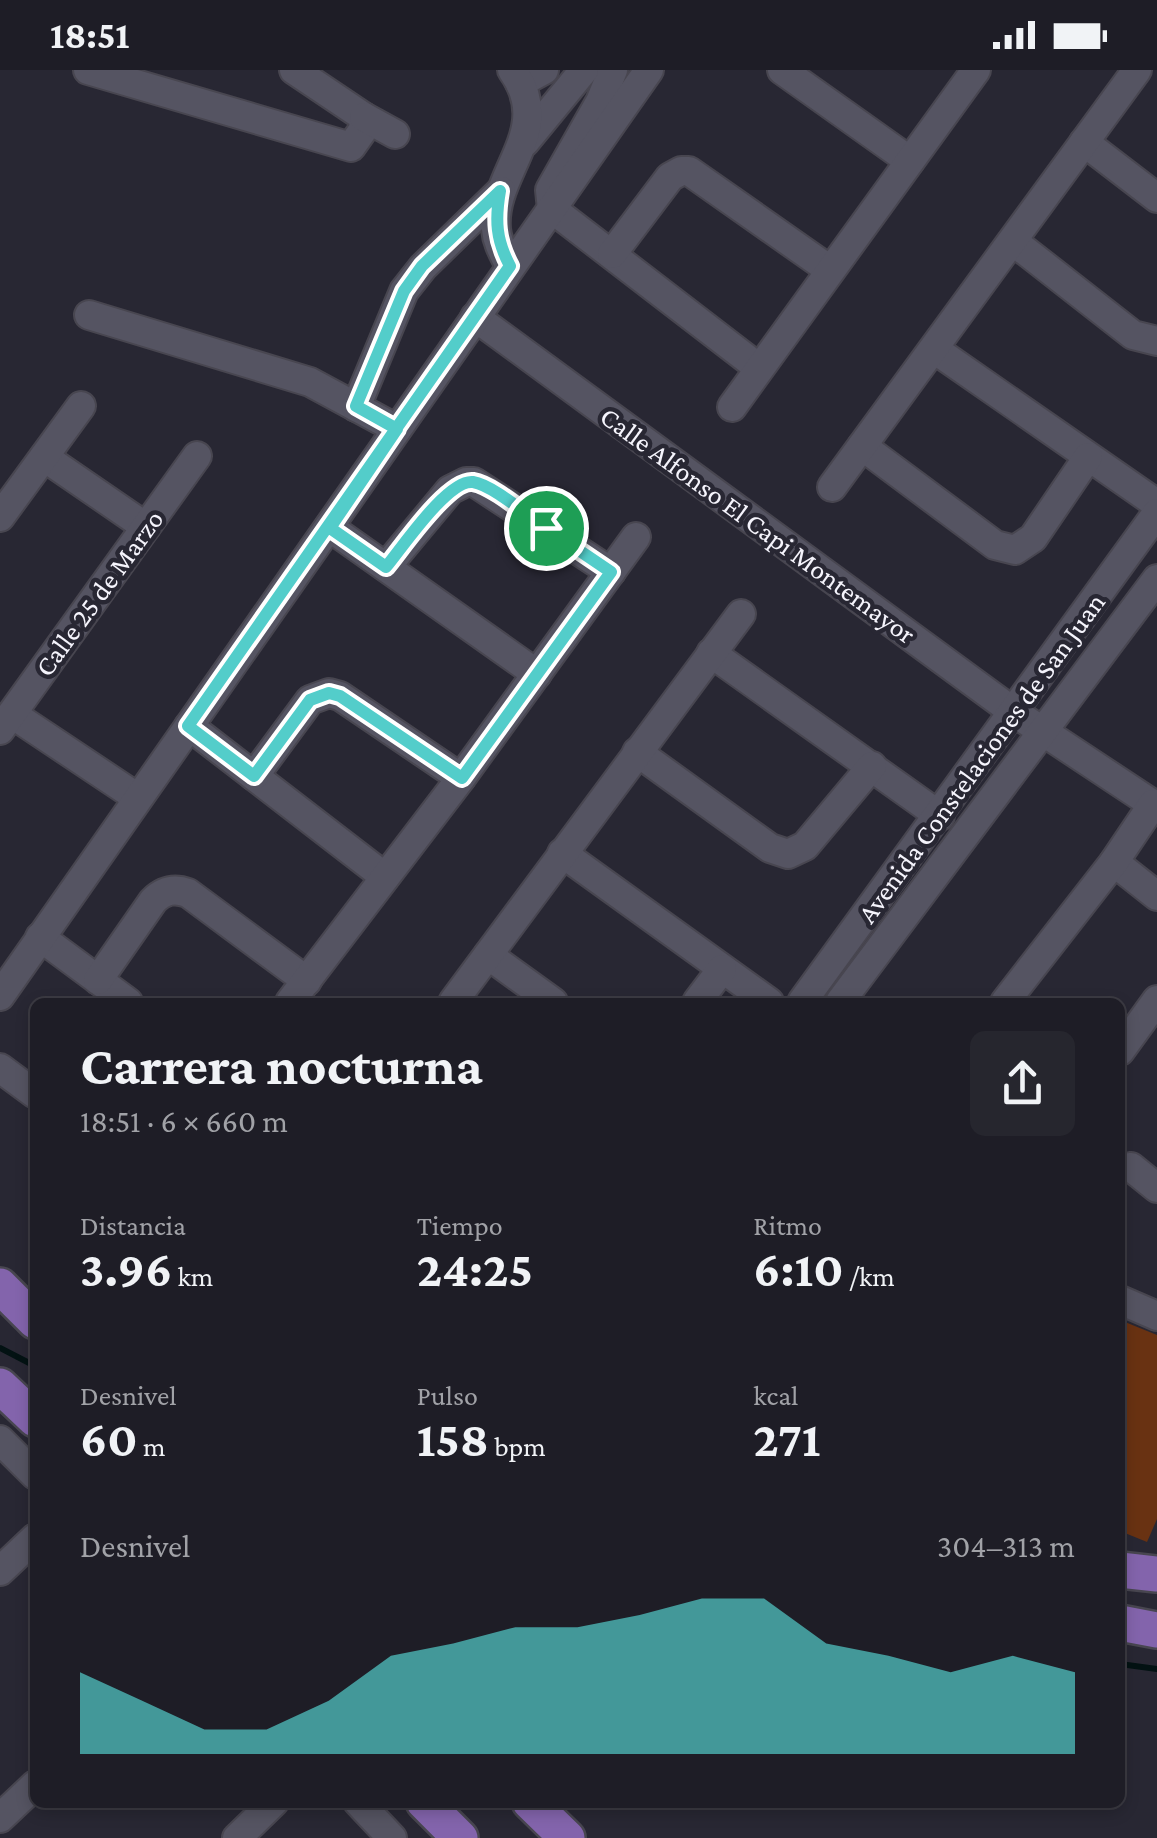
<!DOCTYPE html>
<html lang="es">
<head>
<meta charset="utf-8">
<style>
	:root { --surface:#1e1d26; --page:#26262e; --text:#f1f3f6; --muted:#a1a2a7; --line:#3c3b43; --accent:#53cdca }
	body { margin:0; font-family:"Crimson Pro",serif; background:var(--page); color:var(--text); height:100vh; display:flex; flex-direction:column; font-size:38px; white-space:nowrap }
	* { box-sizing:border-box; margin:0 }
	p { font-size:32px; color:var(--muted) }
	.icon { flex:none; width:55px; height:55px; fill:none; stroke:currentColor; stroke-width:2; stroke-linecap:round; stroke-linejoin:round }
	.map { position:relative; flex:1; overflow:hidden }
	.sheet { position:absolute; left:30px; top:928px; width:1095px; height:810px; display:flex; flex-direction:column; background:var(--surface); border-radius:15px; box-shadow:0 5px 15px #0003,0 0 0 2px var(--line) }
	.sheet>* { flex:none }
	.pin { position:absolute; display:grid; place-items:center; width:85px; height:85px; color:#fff; margin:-42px; border:5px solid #fff; border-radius:50%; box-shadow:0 2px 10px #0007 }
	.round { display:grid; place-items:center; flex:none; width:105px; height:105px; border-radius:15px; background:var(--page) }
	.head { display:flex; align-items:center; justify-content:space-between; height:170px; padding:0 50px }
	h1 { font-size:55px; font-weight:700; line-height:75px }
	.metrics { display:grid; grid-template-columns:repeat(3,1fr); gap:15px; height:170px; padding:10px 50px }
	.metrics div { display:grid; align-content:center }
	.metrics b { font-size:50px; font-weight:700 }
	.metrics small { font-size:28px; font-weight:400 }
	.metrics p { font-size:28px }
	.chart { height:280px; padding:20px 50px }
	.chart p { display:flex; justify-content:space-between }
	.chart svg { width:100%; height:180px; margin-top:10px; fill:var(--accent); opacity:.7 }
	.status { display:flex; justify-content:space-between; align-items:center; height:70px; padding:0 50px; background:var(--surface); direction:ltr }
	.status svg { height:28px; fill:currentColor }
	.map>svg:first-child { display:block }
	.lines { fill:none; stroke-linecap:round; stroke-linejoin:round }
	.stream { stroke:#031213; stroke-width:6 }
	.building { fill:#693212 }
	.minor-casing { stroke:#484650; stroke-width:32 }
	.major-casing { stroke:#484650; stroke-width:40 }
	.minor { stroke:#555462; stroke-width:28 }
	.major { stroke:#8364ac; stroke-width:35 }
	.route-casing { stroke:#fff; stroke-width:20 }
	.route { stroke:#53cdca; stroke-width:12 }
	.labels { text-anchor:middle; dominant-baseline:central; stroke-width:9; stroke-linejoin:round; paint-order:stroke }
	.street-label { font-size:28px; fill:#f5f4fc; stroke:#282733 }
</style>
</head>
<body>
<div class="status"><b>18:51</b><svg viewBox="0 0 49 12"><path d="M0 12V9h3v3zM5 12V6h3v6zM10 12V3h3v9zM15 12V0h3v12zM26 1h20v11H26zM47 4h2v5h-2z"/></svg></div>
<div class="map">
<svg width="1157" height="1768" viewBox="0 0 1157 1768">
	<rect width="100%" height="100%" fill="#282733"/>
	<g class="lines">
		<g class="stream">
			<path d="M0,1278l35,18"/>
			<path d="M1120,1594l37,5"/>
		</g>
	</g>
	<path class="building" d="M1120,1250l37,15v184l-10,23 -27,-11z"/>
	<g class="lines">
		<g class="minor-casing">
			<g id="minor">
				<path d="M88,0l263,77 12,-17 1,-13 -70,-47"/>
				<path d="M613,0l-13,32 -50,88 2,19 207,159"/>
				<path d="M782,0l128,91"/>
				<path d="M520,13l24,-13"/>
				<path d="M364,47l31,17"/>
				<path d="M525,72l59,-72"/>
				<path d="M1084,72l73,56"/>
				<path d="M1014,172l119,93 24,6"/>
				<path d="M612,184l58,-77 11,-6h8l141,99"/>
				<path d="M510,196c-6,-12 -13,-23 -14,-37 -5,-57 60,-98 16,-159"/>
				<path d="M89,245l221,67 87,47"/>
				<path d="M475,247l540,396 142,94"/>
				<path d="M934,279l223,155"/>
				<path d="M356,337l48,-116 19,-24 78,-76"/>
				<path d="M732,337l244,-337"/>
				<path d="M862,376l133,99 20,5 18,-12 55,-81"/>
				<path d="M44,387l102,70"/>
				<path d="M832,417l305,-417"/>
				<path d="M0,447l81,-111"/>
				<path d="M329,457l208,147"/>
				<path d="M386,497l64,-77 16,-8h8l137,90"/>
				<path d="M711,583l229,163"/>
				<path d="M12,644l126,84"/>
				<path d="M189,656l196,151"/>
				<path d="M0,660l197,-274"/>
				<path d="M637,682l133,96 18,6 17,-8 67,-80"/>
				<path d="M254,706l56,-76 19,-7 11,3 121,82"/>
				<path d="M562,783l207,149"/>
				<path d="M1114,792l43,34"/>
				<path d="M40,867l88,65"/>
				<path d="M488,885l65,47"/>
				<path d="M98,910l55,-79c11,-11 21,-13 35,-8l119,88"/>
				<path d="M0,926l649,-926"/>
				<path d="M290,932l171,-224 175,-241"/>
				<path d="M453,932l288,-388"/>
				<path d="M697,932l25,-33"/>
				<path d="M802,932l355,-489"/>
				<path d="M840,932l317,-423"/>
				<path d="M1005,932l109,-140 39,-58"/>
				<path d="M1120,981l37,-51"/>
				<path d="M0,998l35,26"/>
				<path d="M1131,1097l26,21"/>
				<path d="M1120,1230l37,16"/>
				<path d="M0,1370l35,35"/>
				<path d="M0,1501l35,-33"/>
				<path d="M358,1732l34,36"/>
				<path d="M0,1748l35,-33"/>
				<path d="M237,1768l37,-36"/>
			</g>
		</g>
		<g class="major-casing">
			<g id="major">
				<path d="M0,1216l35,35"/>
				<path d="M0,1316l35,33"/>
				<path d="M1120,1500l37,4"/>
				<path d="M1120,1553l37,7"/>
				<path d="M424,1732l36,36"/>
				<path d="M530,1732l37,36"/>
			</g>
		</g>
		<use href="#minor" class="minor"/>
		<use href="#major" class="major"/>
	</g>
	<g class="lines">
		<g class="route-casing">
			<path id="route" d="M546,458l65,44 -149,206 -122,-82 -11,-3 -19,7 -56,76 -66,-50 322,-460c-14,-26 -15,-46 -10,-75l-78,75 -18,25 -48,115 41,23 -67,99 56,39c16,-19 62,-88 87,-85 20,3 56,35 73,46"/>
		</g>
		<use href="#route" class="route"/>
	</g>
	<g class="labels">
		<g class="street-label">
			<text transform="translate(758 455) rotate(36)">Calle Alfonso El Capi Montemayor</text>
			<text transform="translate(99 523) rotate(-54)">Calle 25 de Marzo</text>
			<text transform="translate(981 688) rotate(-54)">Avenida Constelaciones de San Juan</text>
		</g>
	</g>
</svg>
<div class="pin" style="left:546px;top:458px;background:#1e9e55"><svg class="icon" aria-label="arrive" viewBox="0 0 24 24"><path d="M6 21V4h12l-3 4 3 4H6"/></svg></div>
<section class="sheet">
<div class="head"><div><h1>Carrera nocturna</h1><p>18:51 · 6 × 660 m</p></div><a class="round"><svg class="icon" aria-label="share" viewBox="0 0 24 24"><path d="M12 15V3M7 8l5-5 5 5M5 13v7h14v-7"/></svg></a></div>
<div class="metrics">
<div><p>Distancia</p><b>3.96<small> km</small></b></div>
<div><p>Tiempo</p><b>24:25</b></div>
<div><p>Ritmo</p><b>6:10<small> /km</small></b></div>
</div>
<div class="metrics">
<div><p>Desnivel</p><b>60<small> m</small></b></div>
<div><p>Pulso</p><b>158<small> bpm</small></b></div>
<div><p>kcal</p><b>271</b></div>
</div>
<div class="chart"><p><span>Desnivel</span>304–313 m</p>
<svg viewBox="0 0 160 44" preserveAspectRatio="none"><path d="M0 44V24L10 31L20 38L30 38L40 31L50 20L60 17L70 13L80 13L90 10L100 6L110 6L120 17L130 20L140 24L150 20L160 24V44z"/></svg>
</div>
</section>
</div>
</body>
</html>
